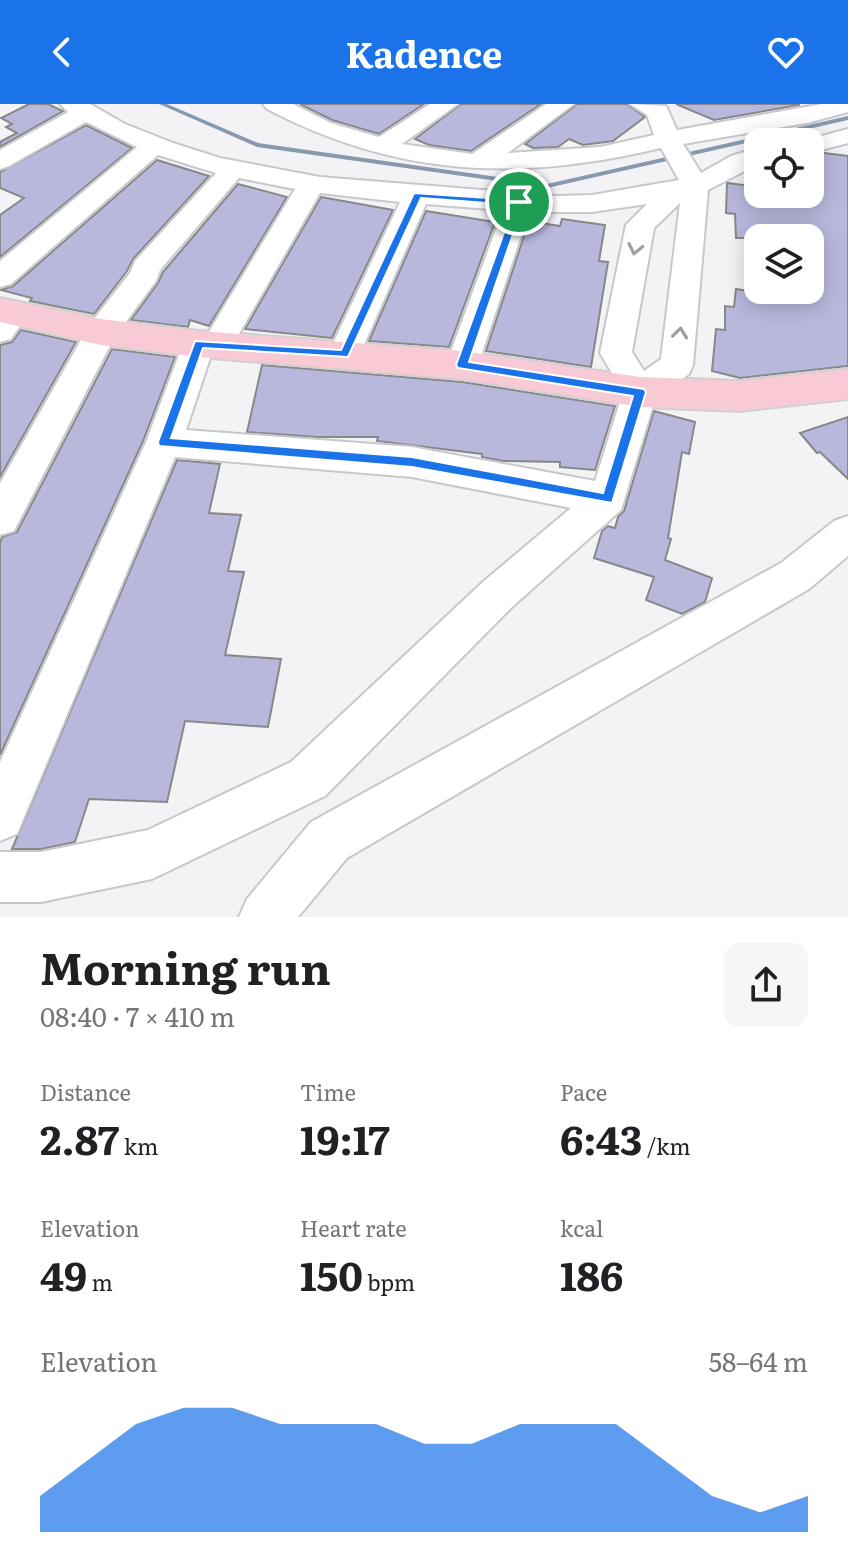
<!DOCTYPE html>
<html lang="en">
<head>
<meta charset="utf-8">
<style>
	:root { --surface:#fff; --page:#f6f6f6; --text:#202124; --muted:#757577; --accent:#1a73e8 }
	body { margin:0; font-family:Literata,serif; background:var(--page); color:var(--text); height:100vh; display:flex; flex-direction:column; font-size:30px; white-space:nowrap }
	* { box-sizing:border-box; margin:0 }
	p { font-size:26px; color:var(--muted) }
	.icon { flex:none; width:44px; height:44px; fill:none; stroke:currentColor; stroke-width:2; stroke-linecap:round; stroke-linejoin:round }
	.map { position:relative; height:813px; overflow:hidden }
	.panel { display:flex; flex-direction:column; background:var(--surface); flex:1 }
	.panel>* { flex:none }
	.tools { position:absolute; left:744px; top:24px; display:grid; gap:16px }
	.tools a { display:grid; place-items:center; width:80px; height:80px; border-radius:16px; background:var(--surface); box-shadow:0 4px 20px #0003; font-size:40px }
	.pin { position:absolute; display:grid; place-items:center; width:68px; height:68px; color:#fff; margin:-34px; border:4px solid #fff; border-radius:50%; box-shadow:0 2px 8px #0007 }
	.round { display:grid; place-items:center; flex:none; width:84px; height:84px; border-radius:16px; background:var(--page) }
	.summary { display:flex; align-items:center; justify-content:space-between; height:136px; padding:0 40px }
	h1 { font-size:44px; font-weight:700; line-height:60px }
	.stats { display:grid; grid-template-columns:repeat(3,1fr); gap:12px; height:136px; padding:8px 40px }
	.stats div { display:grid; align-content:center }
	.stats b { font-size:40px; font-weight:700 }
	.stats small { font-size:22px; font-weight:400 }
	.stats p { font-size:22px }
	.chart { height:224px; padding:16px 40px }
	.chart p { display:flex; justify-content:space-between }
	.chart svg { width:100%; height:144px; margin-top:8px; fill:var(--accent); opacity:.7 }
	header { display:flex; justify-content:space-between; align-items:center; height:104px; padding:0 40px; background:var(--accent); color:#fff; font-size:36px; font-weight:700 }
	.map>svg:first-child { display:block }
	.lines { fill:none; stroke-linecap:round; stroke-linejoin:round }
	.stream { fill:#8799ae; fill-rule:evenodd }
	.building { fill:#b7b8dc; stroke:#88888b; stroke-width:2 }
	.minor-casing { stroke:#c8c8cc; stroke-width:4 }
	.major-casing { stroke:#d0d0d1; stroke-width:4 }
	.minor { fill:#fff; fill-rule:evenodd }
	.major { fill:#f8cad6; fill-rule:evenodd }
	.oneway { stroke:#9f9fa0 }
	.route { fill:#1a73e8; stroke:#fff; stroke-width:2; fill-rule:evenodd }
</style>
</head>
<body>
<header><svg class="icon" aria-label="back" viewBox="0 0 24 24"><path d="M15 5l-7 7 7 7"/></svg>Kadence<svg class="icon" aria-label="heart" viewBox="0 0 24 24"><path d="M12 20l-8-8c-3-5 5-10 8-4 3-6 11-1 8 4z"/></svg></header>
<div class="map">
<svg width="848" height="813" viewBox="0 0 848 813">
	<rect width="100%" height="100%" fill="#f3f3f6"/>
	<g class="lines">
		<path class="stream" d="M159,0h8l91,39 289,41 301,-68v4l-301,68 -290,-41z"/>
	</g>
	<g class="building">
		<path d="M29,0h19l15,7 -63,36v-5l17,-9 -11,-6 6,-3 -11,-6z"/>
		<path d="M300,0h124l-45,30 -47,-14z"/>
		<path d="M461,0h80l-70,47 -42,-6 -14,-6z"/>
		<path d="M577,0h50l18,13 -32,24 -30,4 -14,-6 -11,8 -25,1 -8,-4z"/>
		<path d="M676,0h123v1l-85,15z"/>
		<path d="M86,21l46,23 -132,109v-42l24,-17 -24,-10v-16z"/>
		<path d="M824,49l24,3v210l-108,12 -28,-7 4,-42 9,1v-24l9,1 2,-18 74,12v-63h-74l-1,-24 -9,-1 1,-30 31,4v7h52v-38z"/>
		<path d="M157,56l52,16 -76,83 -6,12 -33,43 -64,-13 2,-3 -31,-8 12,-4z"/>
		<path d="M238,80l49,13 -78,129 -19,-6 -2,7 -57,-7 27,-37 5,-11z"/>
		<path d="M321,93l72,13 -61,128 -87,-9z"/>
		<path d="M426,107l69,11 -46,125 -80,-6z"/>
		<path d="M562,115l43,6 -6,36 9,1 -17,105 -105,-16 43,-130 31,5z"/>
		<path d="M21,226l55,12 -76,135v-132l12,-3z"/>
		<path d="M112,245l63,8 -32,84 -143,314v-212l2,-6 15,-5z"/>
		<path d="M262,261l200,17 153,24 -20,64 -35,-3v-5l-57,-1 -21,-4v-3l-105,-13 1,-4h-61l-70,-5z"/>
		<path d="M654,307l41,11 -6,32 -7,-2 -14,86 3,1 -6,21 47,18 -7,24 -23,12 -36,-14 8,-23 -60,-19 8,-27 6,-5 7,2 3,-11 6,-6z"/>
		<path d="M848,313v62l-28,-27 -3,1 -17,-20z"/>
		<path d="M177,356l43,4 -11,49 32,2 -13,56 16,1 -19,83 56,4 -13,68 -83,-6 -18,81 -78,-3 -14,43 -34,7h-29z"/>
	</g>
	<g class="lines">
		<g class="minor-casing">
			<g id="minor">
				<path d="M60,0h30l35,20 48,19 47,15 100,19 237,19 35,-1 87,-15 -18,-32c-142,34 -264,29 -394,-39l-4,-5h30l38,19 48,14 51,-33h28l-56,40 70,10 74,-50h28l-66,49 92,-6 54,-12 -7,-20 -17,-11 36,2 11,24 145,-26h26v8l-41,11 -124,21 18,29 30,-17 27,-8v16l-50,26 -15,175 -4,9 -34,25 -34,111 -109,97 -187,189 -173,83 -111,23h-41v-50h41l107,-22 143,-68 193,-181 87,-73 -159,-31 -237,-20 -158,377 -17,7v-79l146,-320 37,-98 5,-8 11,-4 8,3 88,-146 -56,-11 -79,92 -4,11 -42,57 -100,193 -14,4v-52l90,-159 40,-51 5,-12 81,-88 -58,-18 -147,129 -11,3v-26l137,-114 -51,-25 -77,44 -9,3v-19l68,-38zM320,89l80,9 -72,152 4,8 12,4 12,-4 4,-8 66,-150 77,6 -57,155 4,9 12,3 12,-3 4,-9 51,-153h63l55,-8 -21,21 -26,128 23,39 -28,89 -183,-34 -226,-17 25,-75 17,-2zM680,99l-19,156 -17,12 -12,-19 22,-124z"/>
				<path d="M848,25v14l-38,10v-11h-11z"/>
				<path d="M13,198l11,3 5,8 -18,26 -11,3v-34z"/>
				<path d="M848,412v40l-39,33 -462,269 -49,59h-59l8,-18 64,-77 470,-259 53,-42z"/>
			</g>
		</g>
		<g class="major-casing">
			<path id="major" d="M0,194l101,21 98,12 263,20 178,26 100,4 108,-12v30l-108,12 -100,-4 -178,-28 -263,-22 -98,-12 -101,-23z"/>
		</g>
		<use href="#minor" class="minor"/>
		<use href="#major" class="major"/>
	</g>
	<defs><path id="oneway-chevron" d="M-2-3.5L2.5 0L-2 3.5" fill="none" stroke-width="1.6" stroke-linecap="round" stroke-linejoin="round" transform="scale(2)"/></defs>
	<g class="oneway">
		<use href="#oneway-chevron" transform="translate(635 145) rotate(102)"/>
		<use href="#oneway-chevron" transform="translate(680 229) rotate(-83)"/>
	</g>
	<path class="route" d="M414,89l105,7 5,2 -55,160 175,27 2,3 -34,111 -200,-36 -253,-21 -1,-4 37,-101 146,9zM421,94l93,7 -58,160 2,3 175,28 -30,97 -191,-36 -241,-19 32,-90 145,9z"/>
</svg>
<div class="tools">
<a><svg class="icon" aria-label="locate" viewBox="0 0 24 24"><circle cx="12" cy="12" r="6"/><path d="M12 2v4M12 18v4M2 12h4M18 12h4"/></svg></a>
<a><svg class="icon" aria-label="layers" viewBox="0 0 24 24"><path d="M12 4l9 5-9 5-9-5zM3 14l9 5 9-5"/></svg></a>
</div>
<div class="pin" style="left:519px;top:98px;background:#1e9e55"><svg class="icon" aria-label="arrive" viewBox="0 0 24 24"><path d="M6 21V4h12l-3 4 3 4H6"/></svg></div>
</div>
<section class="panel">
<div class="summary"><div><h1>Morning run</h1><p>08:40 · 7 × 410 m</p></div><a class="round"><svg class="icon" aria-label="share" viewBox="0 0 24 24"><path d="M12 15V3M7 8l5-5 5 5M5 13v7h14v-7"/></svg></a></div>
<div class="stats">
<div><p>Distance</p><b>2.87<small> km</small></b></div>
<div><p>Time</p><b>19:17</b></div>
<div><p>Pace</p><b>6:43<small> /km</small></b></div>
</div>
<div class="stats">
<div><p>Elevation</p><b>49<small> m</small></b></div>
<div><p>Heart rate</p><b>150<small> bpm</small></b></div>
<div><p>kcal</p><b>186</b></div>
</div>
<div class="chart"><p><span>Elevation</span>58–64 m</p>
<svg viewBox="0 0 160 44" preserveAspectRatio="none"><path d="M0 44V33L10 22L20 11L30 6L40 6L50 11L60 11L70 11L80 17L90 17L100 11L110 11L120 11L130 22L140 33L150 38L160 33V44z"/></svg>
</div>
</section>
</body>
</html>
